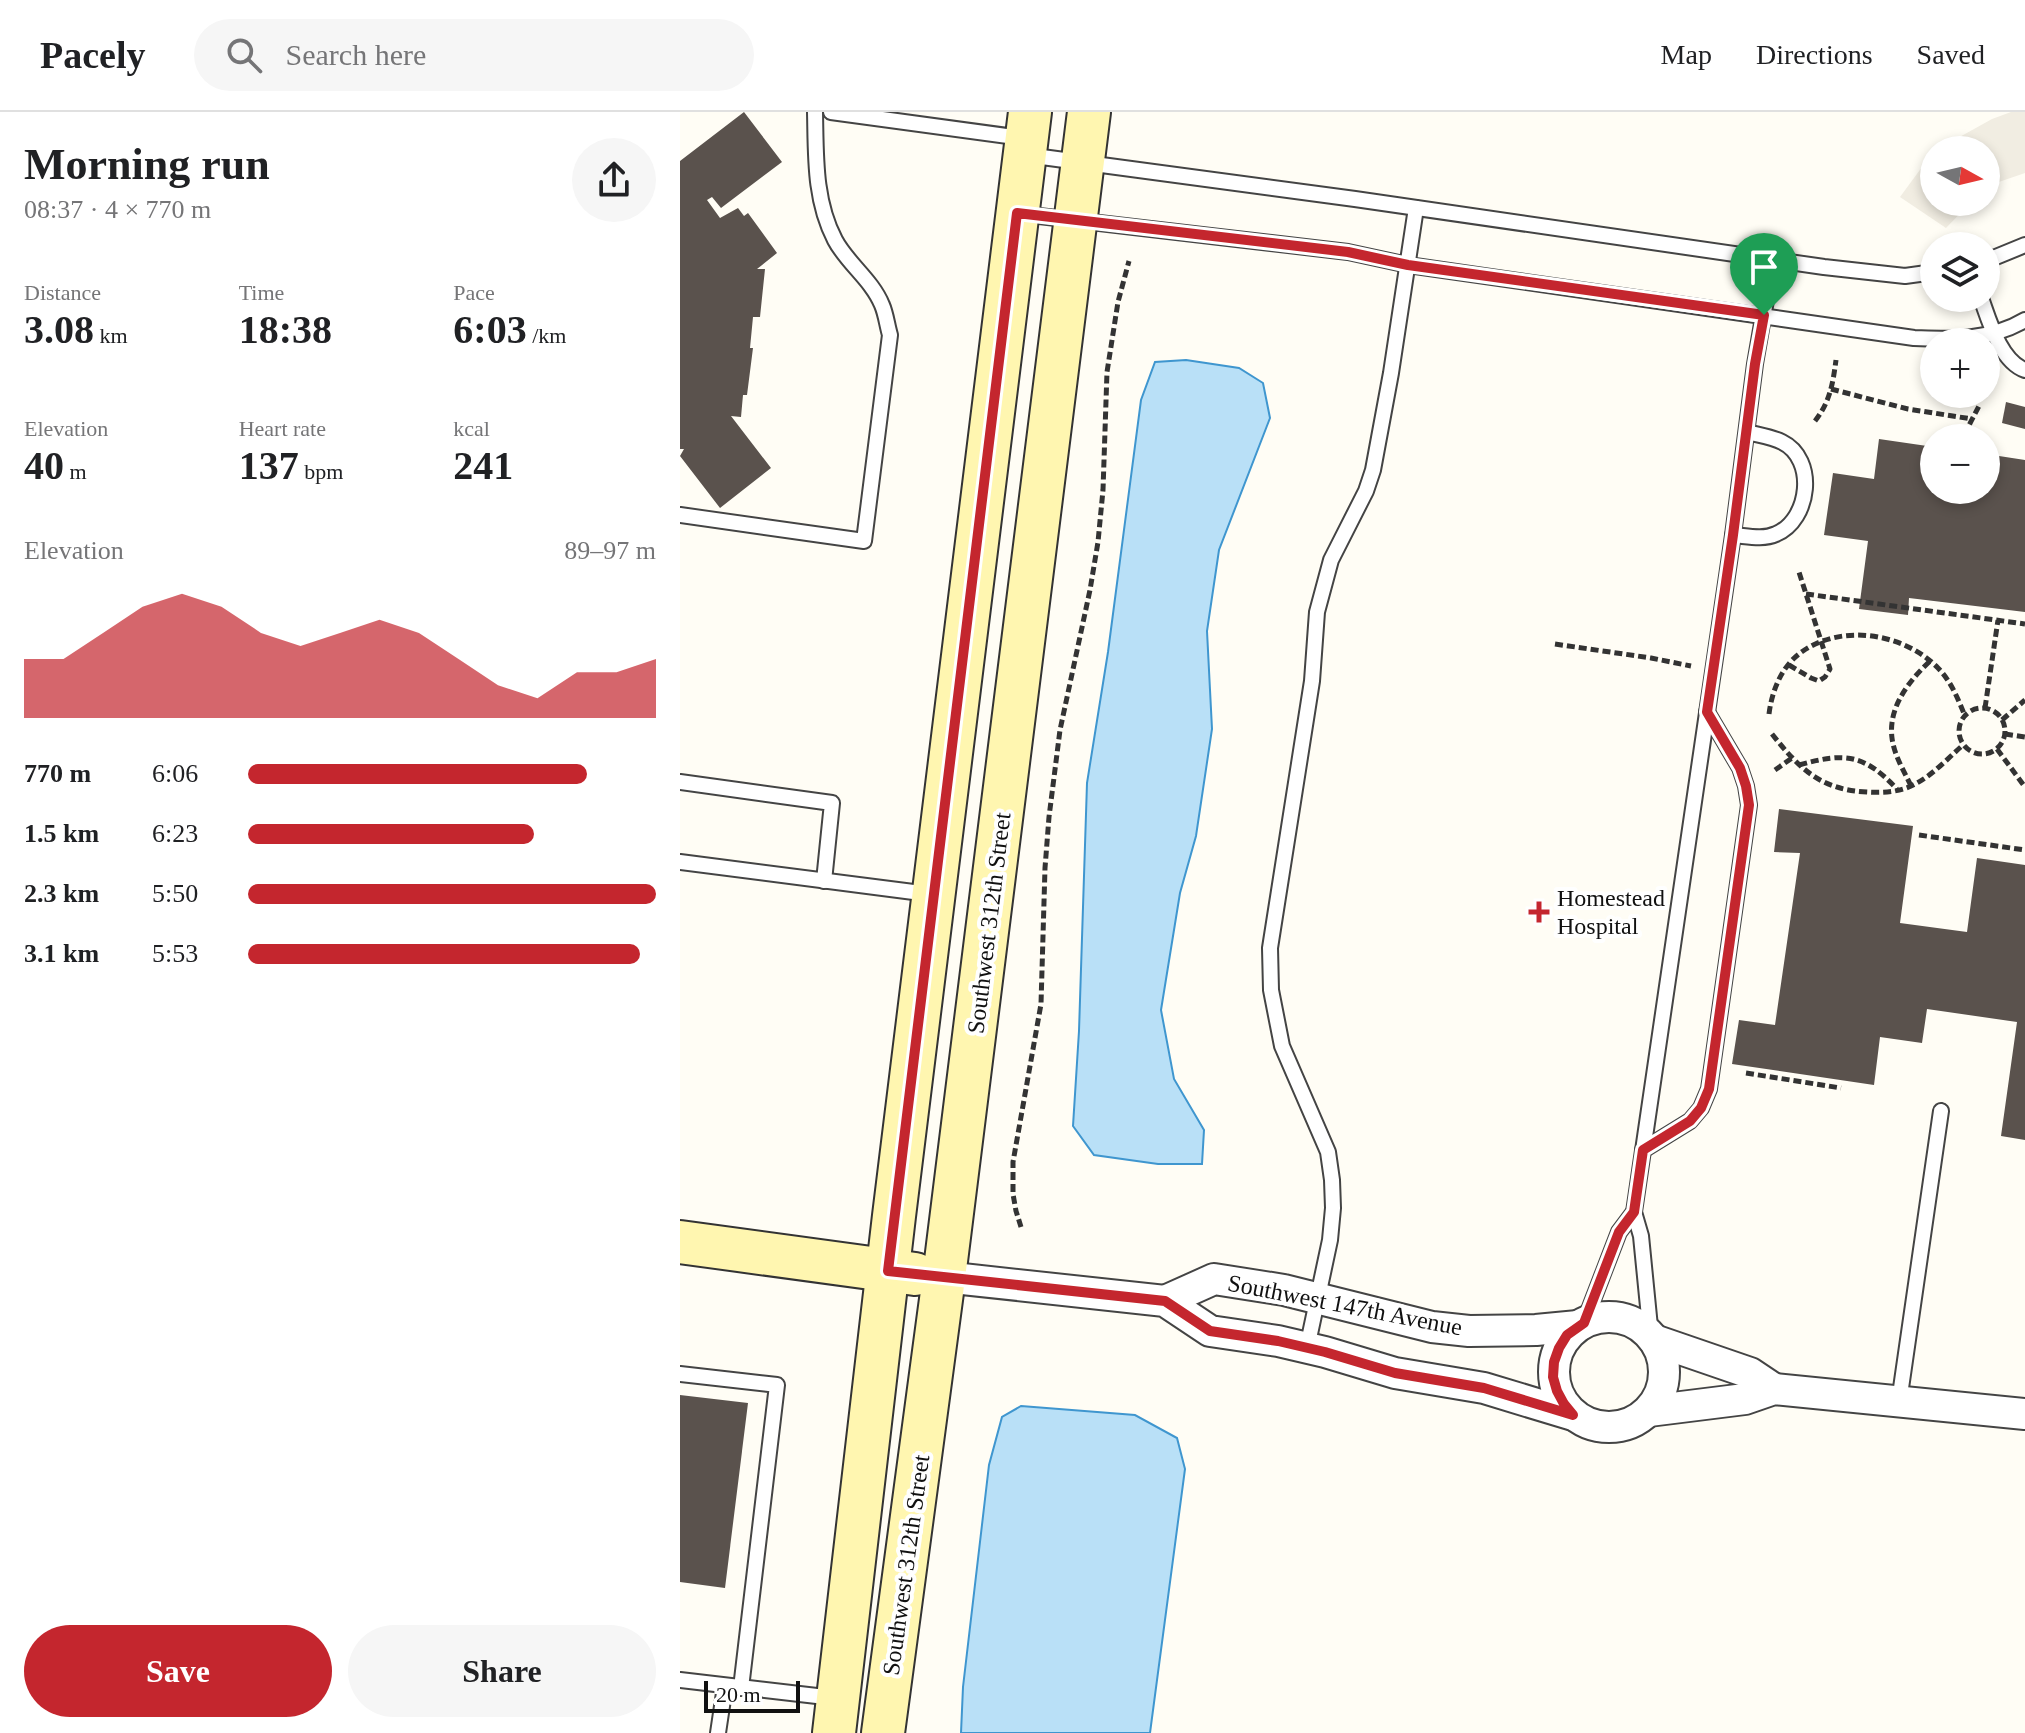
<!DOCTYPE html>
<html lang="en">
<head>
<meta charset="utf-8">
<style>
	:root { --surface:#fff; --page:#f6f6f6; --text:#202124; --muted:#757577; --line:#e0e0e0; --accent:#c4262e }
	body { margin:0; font-family:Georgia,serif; background:var(--page); color:var(--text); height:100vh; display:flex; flex-direction:column; font-size:30px; white-space:nowrap }
	* { box-sizing:border-box; margin:0 }
	p { font-size:26px; color:var(--muted) }
	.icon { flex:none; width:44px; height:44px; fill:none; stroke:currentColor; stroke-width:2; stroke-linecap:round; stroke-linejoin:round }
	.map { position:relative; flex:1; overflow:hidden }
	.drawer { display:flex; flex-direction:column; background:var(--surface); width:680px }
	.drawer>* { flex:none }
	.needle { width:52px; rotate:98deg }
	.controls { position:absolute; left:1240px; top:24px; display:grid; gap:16px }
	.controls a { display:grid; place-items:center; width:80px; height:80px; border-radius:50%; background:var(--surface); box-shadow:0 4px 12px #0003; font-size:40px }
	.scale { position:absolute; left:24px; bottom:20px; width:96px; box-sizing:border-box; padding-left:8px; border:4px solid #111; border-top:0; font-size:22px; line-height:28px; white-space:nowrap; color:#111; -webkit-text-stroke:6px #fff; paint-order:stroke }
	.pin { position:absolute; display:grid; place-items:center; width:68px; height:68px; color:#fff; margin:-82px -34px; border-radius:50% 50% 50% 0; rotate:-45deg; box-shadow:0 0 8px #0007 }
	.pin .icon { rotate:45deg }
	.round { display:grid; place-items:center; flex:none; width:84px; height:84px; border-radius:42px; background:var(--page) }
	.overview { display:flex; align-items:center; justify-content:space-between; height:136px; padding:0 24px }
	h1 { font-size:44px; font-weight:800; line-height:60px }
	.metrics { display:grid; grid-template-columns:repeat(3,1fr); gap:12px; height:136px; padding:8px 24px }
	.metrics div { display:grid; align-content:center }
	.metrics b { font-size:40px; font-weight:800 }
	.metrics small { font-size:22px; font-weight:400 }
	.metrics p { font-size:22px }
	.chart { height:224px; padding:16px 24px }
	.chart p { display:flex; justify-content:space-between }
	.chart svg { width:100%; height:144px; margin-top:8px; fill:var(--accent); opacity:.7 }
	.button { display:flex; gap:16px; margin-top:auto; padding:16px 24px }
	.button a { flex:1; height:92px; border-radius:48px; background:var(--accent); color:#fff; font-size:32px; font-weight:800; line-height:92px; text-align:center }
	.button a+a { background:var(--page); color:var(--text) }
	ul { padding:0 24px; list-style:none; font-size:26px }
	li { display:grid; grid-template-columns:128px 96px 1fr; align-items:center; height:60px }
	li i { height:20px; border-radius:10px; background:var(--accent) }
	header { display:flex; align-items:center; gap:48px; box-sizing:border-box; height:112px; padding:0 40px; background:var(--surface); border-bottom:2px solid var(--line) }
	header strong { font-size:38px }
	nav { display:flex; gap:44px; margin-inline-start:auto; font-size:28px }
	.search { width:560px; height:72px; background:var(--page); display:flex; align-items:center; gap:20px; box-sizing:border-box; padding:0 28px; border-radius:44px; color:var(--muted); font-size:30px }
	main { display:flex; flex:1; min-height:0 }
	.map>svg:first-child { display:block }
	.plaza { fill:#f1ede2 }
	.water { fill:#b9e0f7; stroke:#3f96cf; stroke-width:2 }
	.building { fill:#5a524d }
	.lines { fill:none; stroke-linecap:round; stroke-linejoin:round }
	.lane-casing { stroke:#444; stroke-width:18 }
	.street-casing { stroke:#444; stroke-width:34 }
	.secondary-casing { stroke:#333; stroke-width:46 }
	.path { stroke:#333; stroke-width:5; stroke-dasharray:8 4; stroke-linecap:butt }
	.lane { stroke:#fff; stroke-width:14 }
	.street { stroke:#fff; stroke-width:30 }
	.secondary { stroke:#fff6b0; stroke-width:42 }
	.route-casing { stroke:#fff; stroke-width:16 }
	.route { stroke:#c4262e; stroke-width:10 }
	.poi-dot { fill:#c4262e; stroke:#fff; stroke-width:3 }
	.labels { text-anchor:middle; dominant-baseline:central; stroke-width:8; stroke-linejoin:round; paint-order:stroke }
	.poi-label { font-size:24px; fill:#111; stroke:#fff; text-anchor:start }
	.street-label { font-size:24px; fill:#111; stroke:#fff }
</style>
</head>
<body>
<header>
<strong>Pacely</strong>
<div class="search"><svg class="icon" aria-label="search" viewBox="0 0 24 24"><circle cx="10" cy="10" r="6"/><path d="M15 15l6 6"/></svg>Search here</div>
<nav><a>Map</a><a>Directions</a><a>Saved</a></nav>
</header>
<main>
<section class="drawer">
<div class="overview"><div><h1>Morning run</h1><p>08:37 · 4 × 770 m</p></div><a class="round"><svg class="icon" aria-label="share" viewBox="0 0 24 24"><path d="M12 15V3M7 8l5-5 5 5M5 13v7h14v-7"/></svg></a></div>
<div class="metrics">
<div><p>Distance</p><b>3.08<small> km</small></b></div>
<div><p>Time</p><b>18:38</b></div>
<div><p>Pace</p><b>6:03<small> /km</small></b></div>
</div>
<div class="metrics">
<div><p>Elevation</p><b>40<small> m</small></b></div>
<div><p>Heart rate</p><b>137<small> bpm</small></b></div>
<div><p>kcal</p><b>241</b></div>
</div>
<div class="chart"><p><span>Elevation</span>89–97 m</p>
<svg viewBox="0 0 160 44" preserveAspectRatio="none"><path d="M0 44V26L10 26L20 18L30 10L40 6L50 10L60 18L70 22L80 18L90 14L100 18L110 26L120 34L130 38L140 30L150 30L160 26V44z"/></svg>
</div>
<ul>
<li><b>770 m</b>6:06<i style="width:83%"></i></li>
<li><b>1.5 km</b>6:23<i style="width:70%"></i></li>
<li><b>2.3 km</b>5:50<i style="width:100%"></i></li>
<li><b>3.1 km</b>5:53<i style="width:96%"></i></li>
</ul>
<div class="button"><a>Save</a><a>Share</a></div>
</section>
<div class="map">
<svg width="1345" height="1621" viewBox="0 0 1345 1621">
	<rect width="100%" height="100%" fill="#fffdf5"/>
	<g class="plaza">
		<path d="M1331,0h14v61l-32,11 -7,6v-40h-44l14,-11 36,-20z"/>
		<path d="M1254,44v46h37l-25,26 -46,-31 25,-34z"/>
	</g>
	<g class="water">
		<path d="M506,248l53,8 24,15 7,35 -51,132 -12,81 5,98 -16,107 -16,57 -19,117 13,69 30,51 -2,34h-44l-64,-9 -21,-29 6,-95 8,-248 21,-131 33,-252 14,-38z"/>
		<path d="M341,1294l114,9 42,23 8,31 -35,264h-189l2,-46 26,-222 13,-48z"/>
	</g>
	<g class="building">
		<path d="M64,0l38,50 -61,46 -9,-11 -5,3 13,18 18,-10 6,8 4,-3 29,40 -20,16h8l-5,48h-7l-3,31h3l-6,47h-4l-2,22 -10,-1 40,52 -51,40 -40,-52 4,-7h-4v-288z"/>
		<path d="M1326,290l19,5v22l-23,-6z"/>
		<path d="M1199,327l55,8v43h52v-36l39,6v152l-116,-14 -1,17 -49,-6 9,-68 -44,-6 9,-62 41,6z"/>
		<path d="M1099,697l134,17 -13,97 67,9 10,-74 48,7v275l-24,-4 16,-114 -90,-13 -5,34 -42,-6 -6,48 -142,-21 7,-44 36,5 25,-172 -26,-1z"/>
		<path d="M0,1283l68,8 -23,185 -45,-6z"/>
	</g>
	<g class="lines">
		<g class="lane-casing">
			<g id="lane">
				<path d="M151,0l191,26"/>
				<path d="M347,43l328,44 469,68 81,9 29,-4"/>
				<path d="M342,102l326,38 60,13 506,73c37,2 78,2 111,-18"/>
				<path d="M1306,149l39,-16"/>
				<path d="M1301,186c8,22 19,63 44,72"/>
				<path d="M0,403l184,26 26,-206c-3,-10 -4,-21 -8,-30 -10,-25 -35,-42 -47,-65 -21,-40 -19,-85 -20,-128"/>
				<path d="M1053,423c14,1 30,5 43,-1 34,-14 41,-75 6,-92 -10,-5 -24,-7 -35,-10"/>
				<path d="M0,670l152,21 -8,78"/>
				<path d="M0,750l249,32"/>
				<path d="M963,1038l47,-29 11,-13 8,-19 40,-284 -3,-19 -6,-18 -33,-56"/>
				<path d="M904,1211l35,-91 15,-20"/>
				<path d="M971,1225l-10,-101 -7,-24 99,-677 22,-171 18,-104"/>
				<path d="M627,1236l23,-108 3,-32 -1,-28 -4,-28 -46,-106 -11,-56 -1,-42 42,-267 5,-69 14,-52 35,-69 7,-21 18,-97 25,-165"/>
				<path d="M0,1262l97,11 -36,303"/>
				<path d="M1219,1290l42,-291"/>
				<path d="M0,1568l154,18"/>
				<path d="M38,1621l7,-47"/>
			</g>
		</g>
		<g class="street-casing">
			<g id="street">
				<path d="M264,1165l221,24 45,30 68,10 47,11 70,21 89,15 89,27"/>
				<path d="M485,1189l49,-22 70,11 148,37 37,4 67,-1 42,-4"/>
				<circle cx="929" cy="1260" r="55"/>
				<path d="M974,1228l96,33 24,16"/>
				<path d="M969,1299l96,-12 29,-10 251,25"/>
			</g>
		</g>
		<g class="secondary-casing">
			<g id="secondary">
				<path d="M0,1130l235,32"/>
				<path d="M154,1621l60,-517 136,-1104"/>
				<path d="M203,1621l61,-456 145,-1165"/>
			</g>
		</g>
		<g class="path">
			<path d="M1151,277l77,20 64,10"/>
			<path d="M1135,309c15,-19 18,-38 21,-61"/>
			<path d="M1284,323l16,-31"/>
			<path d="M1126,482l219,30"/>
			<path d="M875,532l96,14 40,8"/>
			<path d="M1109,553l22,13 8,3 6,-4 5,-8 -32,-100"/>
			<path d="M1305,596l13,-88"/>
			<circle cx="1302" cy="619" r="23"/>
			<path d="M1089,602c3,-24 13,-49 34,-63 41,-28 102,-17 135,17 13,13 20,31 27,48"/>
			<path d="M1322,608l23,-20"/>
			<path d="M1092,622c27,34 48,56 95,58 16,1 34,0 48,-8 18,-9 33,-26 48,-39"/>
			<path d="M1325,622l20,3"/>
			<path d="M1317,637l28,38"/>
			<path d="M1119,653c46,-13 65,-11 98,24"/>
			<path d="M1095,658l17,-12"/>
			<path d="M1231,674c-7,-15 -17,-31 -19,-48 -4,-31 17,-57 38,-77"/>
			<path d="M1239,723l106,15"/>
			<path d="M1066,961l95,15"/>
			<path d="M341,1115l-5,-16 -3,-17v-32l28,-158 4,-136 4,-51 11,-87 30,-140 8,-48 5,-52 4,-118 11,-70 11,-41"/>
		</g>
		<use href="#lane" class="lane"/>
		<use href="#street" class="street"/>
		<use href="#secondary" class="secondary"/>
	</g>
	<g class="lines">
		<g class="route-casing">
			<path id="route" d="M337,101l331,39 60,13 356,50 -9,49 -22,171 -26,177 33,56 6,18 3,19 -40,284 -8,19 -11,13 -47,29 -9,62 -15,20 -35,91 -17,12 -8,13 -5,14 -1,15 4,14 7,13 9,11 -89,-27 -89,-15 -70,-21 -47,-11 -68,-10 -45,-30 -277,-30z"/>
		</g>
		<use href="#route" class="route"/>
	</g>
	<path class="poi-dot" d="M855 788h8v8h8v8h-8v8h-8v-8h-8v-8h8z"/>
	<g class="labels">
		<g class="poi-label">
			<text x="877" y="786">Homestead<tspan x="877" dy="28">Hospital</tspan></text>
		</g>
		<g class="street-label">
			<text transform="translate(309 811) rotate(-83)">Southwest 312th Street</text>
			<text transform="translate(665 1193) rotate(11)">Southwest 147th Avenue</text>
			<text transform="translate(226 1453) rotate(-82)">Southwest 312th Street</text>
		</g>
	</g>
</svg>
<div class="controls">
<a><svg class="needle" viewBox="-14 -14 28 28"><path d="M0-13l5 13h-10z" fill="#e53935"/><path d="M0 13l5-13h-10z" fill="#757577"/></svg></a>
<a><svg class="icon" aria-label="layers" viewBox="0 0 24 24"><path d="M12 4l9 5-9 5-9-5zM3 14l9 5 9-5"/></svg></a>
<a>+</a>
<a>−</a>
</div>
<div class="scale">20 m</div>
<div class="pin" style="left:1084px;top:203px;background:#1e9e55"><svg class="icon" aria-label="arrive" viewBox="0 0 24 24"><path d="M6 21V4h12l-3 4 3 4H6"/></svg></div>
</div>
</main>
</body>
</html>
